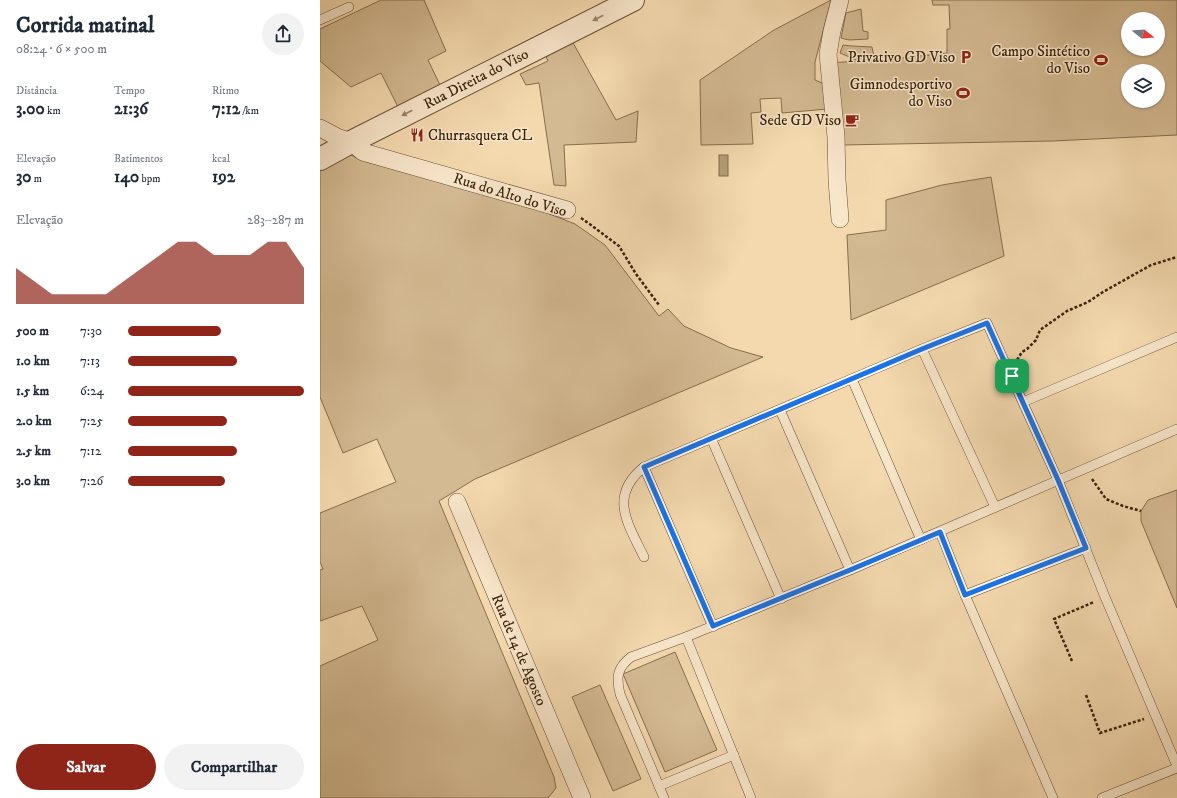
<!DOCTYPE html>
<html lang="pt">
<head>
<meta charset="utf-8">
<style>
	:root { --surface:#fff; --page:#f2f2f3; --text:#1f2937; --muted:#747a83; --accent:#8f2418 }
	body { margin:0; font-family:"IM FELL DW Pica",serif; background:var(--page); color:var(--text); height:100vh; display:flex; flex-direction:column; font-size:15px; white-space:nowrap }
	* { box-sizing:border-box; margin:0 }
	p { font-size:13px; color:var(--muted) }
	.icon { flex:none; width:22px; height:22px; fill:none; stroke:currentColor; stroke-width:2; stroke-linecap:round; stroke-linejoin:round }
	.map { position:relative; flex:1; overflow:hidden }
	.sheet { display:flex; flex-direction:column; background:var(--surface); width:320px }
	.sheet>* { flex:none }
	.needle { width:26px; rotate:107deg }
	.fabs { position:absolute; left:801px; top:12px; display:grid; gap:8px }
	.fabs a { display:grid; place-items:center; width:44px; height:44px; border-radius:50%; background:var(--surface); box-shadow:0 1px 3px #0004; font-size:20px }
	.pin { position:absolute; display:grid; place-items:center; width:34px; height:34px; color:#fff; margin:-17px; border-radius:8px; box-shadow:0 2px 6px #0006 }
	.round { display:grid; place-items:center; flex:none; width:42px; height:42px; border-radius:21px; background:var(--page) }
	.summary { display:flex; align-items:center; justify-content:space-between; height:68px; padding:0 16px }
	h1 { font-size:22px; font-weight:700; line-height:30px }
	.metrics { display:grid; grid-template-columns:repeat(3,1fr); gap:6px; height:68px; padding:4px 16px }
	.metrics div { display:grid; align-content:center }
	.metrics b { font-size:17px; font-weight:700 }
	.metrics small { font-size:11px; font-weight:400 }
	.metrics p { font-size:11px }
	.chart { height:112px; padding:8px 16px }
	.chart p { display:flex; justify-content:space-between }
	.chart svg { width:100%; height:72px; margin-top:4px; fill:var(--accent); opacity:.7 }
	.primary-button { display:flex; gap:8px; margin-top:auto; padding:8px 16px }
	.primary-button a { flex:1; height:46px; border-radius:24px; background:var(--accent); color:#fff; font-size:16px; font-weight:700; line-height:46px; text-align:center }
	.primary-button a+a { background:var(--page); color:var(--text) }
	ul { padding:0 16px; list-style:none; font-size:13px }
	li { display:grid; grid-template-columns:64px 48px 1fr; align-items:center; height:30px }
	li i { height:10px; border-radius:5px; background:var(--accent) }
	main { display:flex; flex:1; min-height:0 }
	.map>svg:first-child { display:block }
	.green { fill:#d4ba93; stroke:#866e4e; fill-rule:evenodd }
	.water { fill:#b49b77; stroke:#836b4b }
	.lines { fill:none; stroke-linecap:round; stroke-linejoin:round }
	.service-casing { stroke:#685032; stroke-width:10 }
	.minor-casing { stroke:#685032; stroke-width:18 }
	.tertiary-casing { stroke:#685032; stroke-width:24 }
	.path { stroke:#392209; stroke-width:2.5; stroke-dasharray:3 2; stroke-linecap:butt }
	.service { stroke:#f8e6cb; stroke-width:9 }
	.minor { stroke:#f8e6cb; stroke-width:17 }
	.tertiary { stroke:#f8e6cb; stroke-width:22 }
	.oneway { fill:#98846a }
	.route-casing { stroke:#fff; stroke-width:8 }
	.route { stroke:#1a73e8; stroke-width:5 }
	.labels { text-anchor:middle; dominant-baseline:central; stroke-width:3; stroke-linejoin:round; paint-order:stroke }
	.poi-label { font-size:15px; fill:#392209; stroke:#f8e6cb; text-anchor:end }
	.street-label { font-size:15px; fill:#392209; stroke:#f8e6cb }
</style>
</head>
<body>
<main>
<section class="sheet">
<div class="summary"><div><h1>Corrida matinal</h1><p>08:24 · 6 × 500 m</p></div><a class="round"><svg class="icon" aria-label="share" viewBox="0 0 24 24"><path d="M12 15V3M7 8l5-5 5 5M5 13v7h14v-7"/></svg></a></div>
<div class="metrics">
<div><p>Distância</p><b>3.00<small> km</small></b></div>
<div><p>Tempo</p><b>21:36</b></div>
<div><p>Ritmo</p><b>7:12<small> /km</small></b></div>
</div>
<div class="metrics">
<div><p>Elevação</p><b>30<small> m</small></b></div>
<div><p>Batimentos</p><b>140<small> bpm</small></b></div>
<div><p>kcal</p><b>192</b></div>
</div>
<div class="chart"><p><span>Elevação</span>283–287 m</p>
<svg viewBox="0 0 160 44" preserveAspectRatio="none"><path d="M0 44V22L10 30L20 38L30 38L40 38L50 38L60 30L70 22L80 14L90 6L100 6L110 14L120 14L130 14L140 6L150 6L160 22V44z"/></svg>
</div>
<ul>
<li><b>500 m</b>7:30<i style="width:53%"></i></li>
<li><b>1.0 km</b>7:13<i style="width:62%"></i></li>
<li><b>1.5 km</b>6:24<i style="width:100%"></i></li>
<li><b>2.0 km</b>7:25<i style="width:56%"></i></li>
<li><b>2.5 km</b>7:12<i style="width:62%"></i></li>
<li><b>3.0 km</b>7:26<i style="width:55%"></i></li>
</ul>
<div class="primary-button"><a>Salvar</a><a>Compartilhar</a></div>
</section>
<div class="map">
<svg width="857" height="798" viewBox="0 0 857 798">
	<rect width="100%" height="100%" fill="#f4d9af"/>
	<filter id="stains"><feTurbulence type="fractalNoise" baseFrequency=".005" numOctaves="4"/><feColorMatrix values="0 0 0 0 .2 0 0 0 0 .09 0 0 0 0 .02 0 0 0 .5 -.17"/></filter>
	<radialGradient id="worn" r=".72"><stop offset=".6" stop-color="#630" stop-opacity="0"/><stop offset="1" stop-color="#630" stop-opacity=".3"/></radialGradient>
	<g class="green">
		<path d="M61,0h43l22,51 -18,9 12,25 -42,22 -17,-34 -30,14 -31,-26v-32z"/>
		<path d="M511,0l-16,62v18l7,3 5,26 -45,4 -1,-15 -21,1 1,13 -10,1 2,31 -52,1 -1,-65 74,-50z"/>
		<path d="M612,0h245v135l-124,6 -211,4 -14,-82 31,-2 -19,-8 3,-8 9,1 20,1 3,14 72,-8v-24h3l-1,-24h-16zM808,19h30v30h-30zM808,71h30v30h-30z"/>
		<path d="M541,9l2,22 5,1v7l-19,1 -8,-2 5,-25z"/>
		<path d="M252,41l44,79 22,-9 -2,31 -72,3 2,41 -12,-1 -15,-102 -13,2 -6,-11 28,-13 -3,-7z"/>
		<path d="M26,153l21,9 83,21 97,30 28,11 30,21 54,71 9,-7 16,17 47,22 32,9 -288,122 -36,22 115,276 2,11 -8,10h-228v-132l58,-26 -16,-34 -42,15v-51l3,-1 -3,-7v-49l76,-31 -19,-43 -34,14 -23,-56v-229z"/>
		<path d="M671,177l13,79 -153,64 -4,-85 39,-5v-30l56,-15z"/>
		<path d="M857,490v118l-36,-87v-10l7,-11z"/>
		<path d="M355,652l42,98 -52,22 -42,-98z"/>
		<path d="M280,685l41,94 -28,12 -41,-94z"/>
	</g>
	<rect class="water" x="399" y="155" width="9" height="21"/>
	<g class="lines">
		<g class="service-casing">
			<g id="service">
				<path d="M0,20l29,-13"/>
				<path d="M602,349l73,158"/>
				<path d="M532,379l69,161"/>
				<path d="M703,402l154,-65"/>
				<path d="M460,410l70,160"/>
				<path d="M391,438l70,161"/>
				<path d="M324,467l69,160"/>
				<path d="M620,532l25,63 88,203"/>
				<path d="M324,557c-16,-33 -36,-61 0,-90l278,-118 65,-26 71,157 47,117 72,169"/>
				<path d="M645,595l121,-47"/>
				<path d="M366,637l65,161"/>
				<path d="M339,786l75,-31"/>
				<path d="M344,798l-44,-104c-4,-17 -3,-26 11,-37l55,-20 164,-67 327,-141"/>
				<path d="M782,798l75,-30"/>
			</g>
		</g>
		<g class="minor-casing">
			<g id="minor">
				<path d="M0,128l17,9 14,5 12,10 204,58"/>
				<path d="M520,219l-3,-39 -1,-43 -8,-83 4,-23 8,-31"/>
				<path d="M137,502l125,296"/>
			</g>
		</g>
		<g class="tertiary-casing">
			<path id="tertiary" d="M0,159l31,-17 282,-142"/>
		</g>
		<g class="path">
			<path d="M261,218l10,7 28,21 17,28 23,31"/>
			<path d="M697,360l5,-8 5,-3 9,-9 4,-10 27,-19 21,-9 15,-10 48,-27 26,-8"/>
			<path d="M772,479l14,20 17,7 18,5"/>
			<path d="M752,661l-18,-42 40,-17"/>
			<path d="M766,695l14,38 44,-14"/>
		</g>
		<use href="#service" class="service"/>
		<use href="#minor" class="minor"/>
		<use href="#tertiary" class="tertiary"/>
	</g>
	<defs><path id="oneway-solid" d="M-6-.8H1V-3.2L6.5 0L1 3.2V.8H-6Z"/></defs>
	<g class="oneway">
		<use href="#oneway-solid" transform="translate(278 18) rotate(153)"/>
		<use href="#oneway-solid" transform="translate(87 113) rotate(153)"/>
	</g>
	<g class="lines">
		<g class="route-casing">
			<path id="route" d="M667,323l71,157 28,68 -121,47 -25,-63 -90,38 -137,56 -69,-159 278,-118z"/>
		</g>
		<use href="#route" class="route"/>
	</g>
	<defs>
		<g id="parking-bare" transform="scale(1.08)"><path d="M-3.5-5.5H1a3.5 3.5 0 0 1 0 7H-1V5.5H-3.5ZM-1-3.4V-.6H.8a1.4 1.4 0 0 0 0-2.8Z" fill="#8f2418" stroke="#f8e6cb" stroke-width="2.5" paint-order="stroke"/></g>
		<g id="stadium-bare" transform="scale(1.08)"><path d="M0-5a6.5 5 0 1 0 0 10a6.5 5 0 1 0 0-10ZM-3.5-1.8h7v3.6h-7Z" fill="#8f2418" stroke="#f8e6cb" stroke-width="2.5" paint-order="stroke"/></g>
		<g id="cafe-bare" transform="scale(1.08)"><path d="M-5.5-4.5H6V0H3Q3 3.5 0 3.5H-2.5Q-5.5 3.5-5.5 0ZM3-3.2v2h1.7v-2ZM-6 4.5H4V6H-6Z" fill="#8f2418" stroke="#f8e6cb" stroke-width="2.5" paint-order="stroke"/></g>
		<g id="restaurant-bare" transform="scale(1.08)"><path d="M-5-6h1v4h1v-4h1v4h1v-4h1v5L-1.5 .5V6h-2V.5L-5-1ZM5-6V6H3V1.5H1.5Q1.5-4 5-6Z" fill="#8f2418" stroke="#f8e6cb" stroke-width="2.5" paint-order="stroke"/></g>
	</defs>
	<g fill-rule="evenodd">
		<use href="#parking-bare" x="646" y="57"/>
		<use href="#stadium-bare" x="781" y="60"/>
		<use href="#stadium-bare" x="643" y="93"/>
		<use href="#cafe-bare" x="532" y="120"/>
		<use href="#restaurant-bare" x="97" y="135"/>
	</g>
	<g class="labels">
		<g class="poi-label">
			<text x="770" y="51">Campo Sintético<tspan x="770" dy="17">do Viso</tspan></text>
			<text x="635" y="57">Privativo GD Viso</text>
			<text x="632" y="84">Gimnodesportivo<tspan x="632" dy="17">do Viso</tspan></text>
			<text x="521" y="120">Sede GD Viso</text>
			<text x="108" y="135" text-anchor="start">Churrasquera CL</text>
		</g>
		<g class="street-label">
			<text transform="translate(156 79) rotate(-27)">Rua Direita do Viso</text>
			<text transform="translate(190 195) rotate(17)">Rua do Alto do Viso</text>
			<text transform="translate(199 650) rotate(67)">Rua de 14 de Agosto</text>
		</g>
	</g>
	<rect width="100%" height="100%" filter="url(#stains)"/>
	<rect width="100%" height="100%" fill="url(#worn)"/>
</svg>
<div class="fabs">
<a><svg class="needle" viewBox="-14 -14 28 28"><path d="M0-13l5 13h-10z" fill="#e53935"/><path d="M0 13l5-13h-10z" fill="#747a83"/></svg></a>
<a><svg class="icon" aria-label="layers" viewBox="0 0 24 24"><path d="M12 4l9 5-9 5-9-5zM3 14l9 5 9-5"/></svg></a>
</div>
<div class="pin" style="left:692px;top:376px;background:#1e9e55"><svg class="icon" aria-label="arrive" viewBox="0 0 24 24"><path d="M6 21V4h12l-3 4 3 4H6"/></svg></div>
</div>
</main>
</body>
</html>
